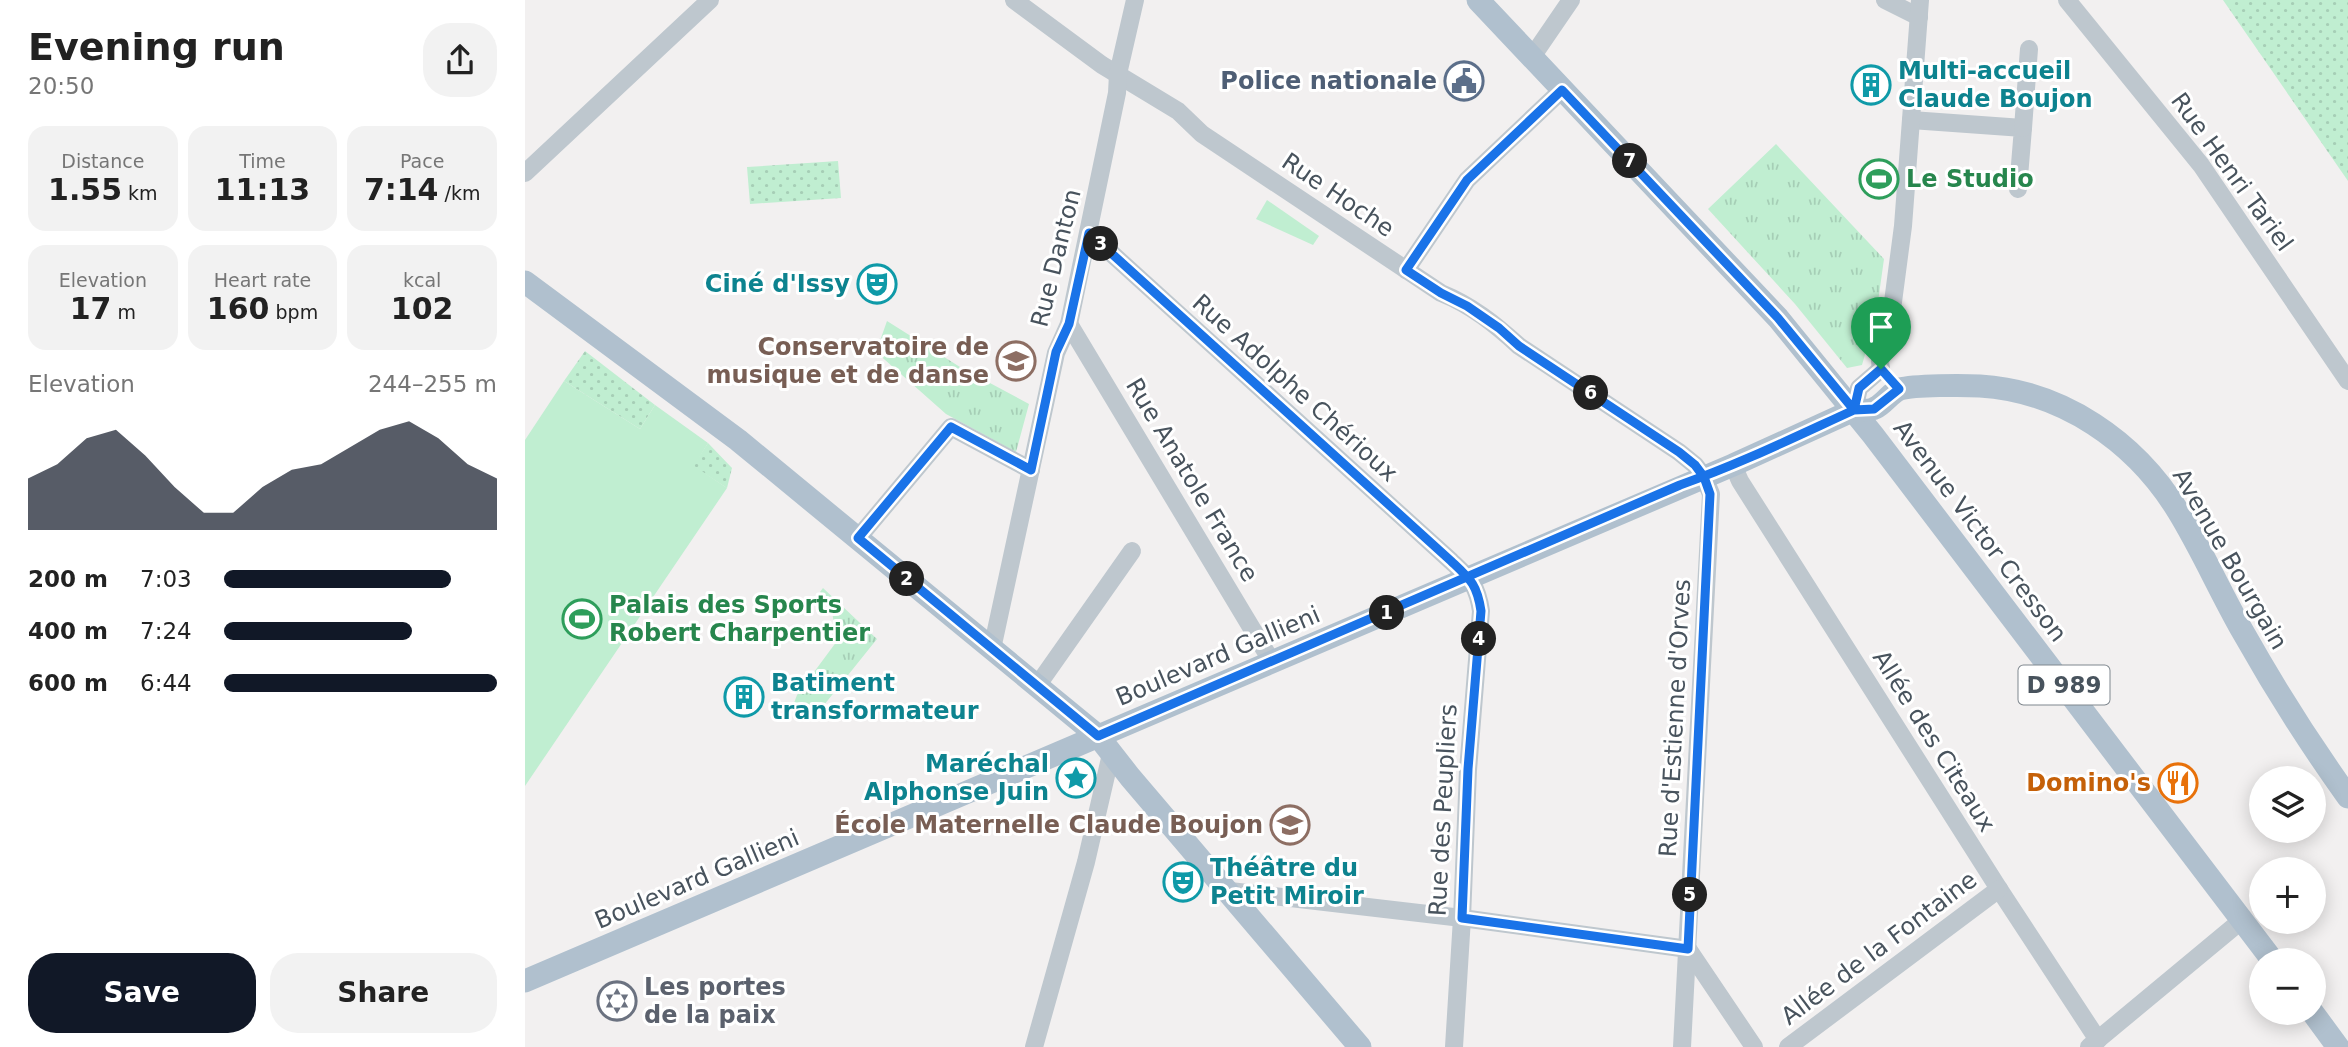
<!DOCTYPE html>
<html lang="en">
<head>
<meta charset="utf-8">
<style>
	:root { --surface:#fff; --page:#f2f2f2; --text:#222; --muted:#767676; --accent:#111827 }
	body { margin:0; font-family:"DejaVu Sans",sans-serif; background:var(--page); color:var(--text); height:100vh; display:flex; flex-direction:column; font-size:26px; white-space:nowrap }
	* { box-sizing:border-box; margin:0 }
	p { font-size:23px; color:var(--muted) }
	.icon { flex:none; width:38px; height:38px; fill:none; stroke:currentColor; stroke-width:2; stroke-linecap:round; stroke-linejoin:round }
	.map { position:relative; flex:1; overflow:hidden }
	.drawer { display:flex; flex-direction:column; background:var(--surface); width:525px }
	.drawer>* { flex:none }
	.buttons { position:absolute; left:1724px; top:766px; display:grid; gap:14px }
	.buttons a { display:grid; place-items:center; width:77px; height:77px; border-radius:50%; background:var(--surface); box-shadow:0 4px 18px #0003; font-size:35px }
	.pin { position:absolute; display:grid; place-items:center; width:60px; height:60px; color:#fff; margin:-72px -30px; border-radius:50% 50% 50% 0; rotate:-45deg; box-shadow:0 0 7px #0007 }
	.pin .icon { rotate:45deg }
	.km { position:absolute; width:35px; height:35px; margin:-18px; border-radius:50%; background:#222; color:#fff; font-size:19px; line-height:35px; text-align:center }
	.round { display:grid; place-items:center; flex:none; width:74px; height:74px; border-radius:28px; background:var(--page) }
	.summary { display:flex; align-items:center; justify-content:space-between; height:119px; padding:0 28px }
	h1 { font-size:38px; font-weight:700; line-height:52px }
	.stats { display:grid; grid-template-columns:repeat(3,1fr); gap:10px; height:119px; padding:7px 28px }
	.stats div { display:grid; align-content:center; border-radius:18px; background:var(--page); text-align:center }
	.stats b { font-size:30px; font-weight:700 }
	.stats small { font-size:19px; font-weight:400 }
	.stats p { font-size:19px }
	.chart { height:196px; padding:14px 28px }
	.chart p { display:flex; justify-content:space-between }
	.chart svg { width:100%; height:126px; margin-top:7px; fill:var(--accent); opacity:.7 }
	.button { display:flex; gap:14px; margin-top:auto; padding:14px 28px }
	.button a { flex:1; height:80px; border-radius:28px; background:var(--accent); color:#fff; font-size:28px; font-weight:700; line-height:80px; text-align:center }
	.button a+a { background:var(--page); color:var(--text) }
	ul { padding:0 28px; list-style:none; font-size:23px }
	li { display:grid; grid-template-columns:112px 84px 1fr; align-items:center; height:52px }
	li i { height:18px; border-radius:9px; background:var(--accent) }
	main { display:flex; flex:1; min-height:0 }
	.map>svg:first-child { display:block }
	.grass { fill:url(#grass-tufts) }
	.park { fill:url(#park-dots) }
	.garden { fill:#c0eed1 }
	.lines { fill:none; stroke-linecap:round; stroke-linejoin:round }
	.minor { stroke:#bec7ce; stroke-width:18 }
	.major { stroke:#b0c0ce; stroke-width:23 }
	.route-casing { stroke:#fff; stroke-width:14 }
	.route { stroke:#1a73e8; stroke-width:9 }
	.labels { text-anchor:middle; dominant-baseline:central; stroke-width:6; stroke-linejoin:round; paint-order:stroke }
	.shield { fill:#fff; stroke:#7f878e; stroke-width:2 }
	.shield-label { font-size:23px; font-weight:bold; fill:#48535d }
	.culture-label { font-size:24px; font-weight:bold; fill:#0d838f; stroke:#fff; text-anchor:start }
	.service-label { font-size:24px; font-weight:bold; fill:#4e5e75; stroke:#fff; text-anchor:end }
	.street-label { font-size:24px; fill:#48535d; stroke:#fff }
	.leisure-label { font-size:24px; font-weight:bold; fill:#27864d; stroke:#fff; text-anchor:start }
	.education-label { font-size:24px; font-weight:bold; fill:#785e54; stroke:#fff; text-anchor:end }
	.food-label { font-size:24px; font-weight:bold; fill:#c56008; stroke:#fff; text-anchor:end }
	.worship-label { font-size:24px; font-weight:bold; fill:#5b616d; stroke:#fff; text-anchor:start }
</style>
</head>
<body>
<main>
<section class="drawer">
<div class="summary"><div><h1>Evening run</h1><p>20:50</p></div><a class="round"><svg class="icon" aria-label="share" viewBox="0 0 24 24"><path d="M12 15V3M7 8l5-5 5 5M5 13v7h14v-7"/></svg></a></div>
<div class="stats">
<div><p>Distance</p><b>1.55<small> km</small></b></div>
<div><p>Time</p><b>11:13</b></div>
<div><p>Pace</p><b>7:14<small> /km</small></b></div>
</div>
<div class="stats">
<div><p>Elevation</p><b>17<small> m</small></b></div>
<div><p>Heart rate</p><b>160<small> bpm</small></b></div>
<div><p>kcal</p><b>102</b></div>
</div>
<div class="chart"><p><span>Elevation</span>244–255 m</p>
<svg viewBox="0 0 160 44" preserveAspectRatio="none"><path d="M0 44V26L10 21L20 12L30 9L40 18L50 29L60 38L70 38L80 29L90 23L100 21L110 15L120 9L130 6L140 12L150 21L160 26V44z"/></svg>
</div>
<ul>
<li><b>200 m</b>7:03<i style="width:83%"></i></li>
<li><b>400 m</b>7:24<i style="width:69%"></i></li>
<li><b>600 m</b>6:44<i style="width:100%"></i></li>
</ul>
<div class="button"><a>Save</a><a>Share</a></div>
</section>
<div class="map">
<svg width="1823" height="1047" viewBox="0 0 1823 1047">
	<defs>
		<pattern id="grass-tufts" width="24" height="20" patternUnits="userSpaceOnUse" patternTransform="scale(1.75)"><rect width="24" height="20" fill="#c0eed1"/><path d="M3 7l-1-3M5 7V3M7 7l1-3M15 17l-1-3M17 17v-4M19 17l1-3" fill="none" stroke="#a6ceb6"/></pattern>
		<pattern id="park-dots" width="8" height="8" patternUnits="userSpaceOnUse" patternTransform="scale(1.75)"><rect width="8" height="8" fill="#c0eed1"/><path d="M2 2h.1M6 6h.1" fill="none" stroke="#a6ceb6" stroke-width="1.8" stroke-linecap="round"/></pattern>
	</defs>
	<rect width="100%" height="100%" fill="#f2f0f0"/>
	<g class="grass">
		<path d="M1251,144l108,115 -8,57 -14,49 -15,3 -52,-64 -87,-95z"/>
		<path d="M362,321l73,46 69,37 -13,48 -70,-38 -70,-62z"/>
		<path d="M298,588l54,51 -61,76 -22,-12 3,-8 40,-54 -6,-35 -11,-14z"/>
	</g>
	<g class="park">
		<path d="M1698,0h125v181z"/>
		<path d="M313,161l3,37 -91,6 -3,-37z"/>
		<path d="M60,351l70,54 -15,24 -76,-48z"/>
		<path d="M183,443l24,25 -5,20 -34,-22z"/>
	</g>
	<g class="garden">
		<path d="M742,200l52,36 -6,9 -57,-26z"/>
		<path d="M39,381l76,48 15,-24 53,38 -14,23 33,22 -202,298v-346z"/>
	</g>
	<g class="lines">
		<g class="minor">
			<path d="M489,0l88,65 76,46 24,23 239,159c30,12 54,31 78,53l160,106 16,13 9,12 7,17 -29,553"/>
			<path d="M1360,0l34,17"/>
			<path d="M1542,0l134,165 147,216"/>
			<path d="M1007,57l39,-57"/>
			<path d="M1386,120l112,8 -5,61"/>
			<path d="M1498,128l6,-79"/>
			<path d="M0,173l185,-173"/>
			<path d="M564,233l362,328c19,18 26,23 30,50l-13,159 -6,148 -8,129"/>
			<path d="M881,270l61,-90 95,-90"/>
			<path d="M544,324l203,338"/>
			<path d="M1356,369l-1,-8 7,-19 4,-25 12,-91 17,-226"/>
			<path d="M1329,410l5,-22 22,-19"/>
			<path d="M1208,465l7,16 259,408 99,151"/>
			<path d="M333,538l93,-111 80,43"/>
			<path d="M467,649l64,-296 13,-29 48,-231 1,-19 17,-74"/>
			<path d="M512,686l95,-135"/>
			<path d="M705,891l232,27 226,31"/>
			<path d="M1163,949l66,98"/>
			<path d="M509,1047l52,-185 25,-108"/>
			<path d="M1263,1047l211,-158"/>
			<path d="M1564,1047l153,-127"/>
		</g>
		<g class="major">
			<path d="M953,0l300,318 95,117 400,526"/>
			<path d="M0,282l213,158 360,296 32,41 230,270"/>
			<path d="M0,981l1208,-516 121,-55c7,0 16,1 21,-2 9,-4 16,-16 25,-19 14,-4 64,-4 80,-3 82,5 155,55 198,125 24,39 42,81 65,121 32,57 67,112 105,165"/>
			<path d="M1788,1013l25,34"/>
		</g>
	</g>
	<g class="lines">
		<g class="route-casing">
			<path id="route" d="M1356,369l-22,19 -5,22c-57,26 -114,54 -174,75l-582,251 -240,-198 93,-111 80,43 25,-118 13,-28 20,-91 362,328c19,18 26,23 30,50l-13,158 -6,149 226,31 22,-455 -6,-17 -9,-12 -16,-13 -160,-106 -20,-18 -32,-22 -26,-13 -35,-23 61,-90 95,-90 216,228 76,92 20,-1 25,-20 -18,-20"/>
		</g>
		<use href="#route" class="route"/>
	</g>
	<defs>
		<g id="civic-ring" transform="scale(2.0125)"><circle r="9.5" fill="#fff" stroke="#5c6f8a" stroke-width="1.5"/><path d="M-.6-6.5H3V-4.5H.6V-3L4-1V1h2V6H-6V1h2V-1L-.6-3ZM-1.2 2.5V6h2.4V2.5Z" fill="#5c6f8a"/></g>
		<g id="building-ring" transform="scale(2.0125)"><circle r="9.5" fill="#fff" stroke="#0f9aa8" stroke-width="1.5"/><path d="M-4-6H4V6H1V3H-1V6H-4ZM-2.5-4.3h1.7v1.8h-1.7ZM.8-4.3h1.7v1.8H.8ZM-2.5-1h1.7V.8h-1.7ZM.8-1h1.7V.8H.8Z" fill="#0f9aa8"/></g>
		<g id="stadium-ring" transform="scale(2.0125)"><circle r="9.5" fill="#fff" stroke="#2e9e5b" stroke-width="1.5"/><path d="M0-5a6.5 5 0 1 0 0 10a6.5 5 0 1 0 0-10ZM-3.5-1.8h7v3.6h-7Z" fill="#2e9e5b"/></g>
		<g id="theatre-ring" transform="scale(2.0125)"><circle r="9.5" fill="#fff" stroke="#0f9aa8" stroke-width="1.5"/><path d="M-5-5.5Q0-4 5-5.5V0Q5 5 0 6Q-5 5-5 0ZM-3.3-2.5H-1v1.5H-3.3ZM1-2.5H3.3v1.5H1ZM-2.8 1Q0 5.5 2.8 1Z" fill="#0f9aa8"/></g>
		<g id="university-ring" transform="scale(2.0125)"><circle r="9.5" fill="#fff" stroke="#8d6e63" stroke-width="1.5"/><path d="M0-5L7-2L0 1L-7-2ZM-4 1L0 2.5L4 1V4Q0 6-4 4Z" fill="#8d6e63"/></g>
		<g id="sight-ring" transform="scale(2.0125)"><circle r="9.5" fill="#fff" stroke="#0f9aa8" stroke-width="1.5"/><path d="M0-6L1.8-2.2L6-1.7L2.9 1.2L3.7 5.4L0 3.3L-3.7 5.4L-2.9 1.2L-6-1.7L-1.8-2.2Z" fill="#0f9aa8"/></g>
		<g id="restaurant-ring" transform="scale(2.0125)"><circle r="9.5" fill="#fff" stroke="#e8710a" stroke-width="1.5"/><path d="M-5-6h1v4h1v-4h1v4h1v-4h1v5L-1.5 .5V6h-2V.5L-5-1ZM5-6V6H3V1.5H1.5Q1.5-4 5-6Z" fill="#e8710a"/></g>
		<g id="school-ring" transform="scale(2.0125)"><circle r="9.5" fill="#fff" stroke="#8d6e63" stroke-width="1.5"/><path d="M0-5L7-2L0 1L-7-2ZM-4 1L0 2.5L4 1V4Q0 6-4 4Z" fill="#8d6e63"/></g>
		<g id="synagogue-ring" transform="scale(2.0125)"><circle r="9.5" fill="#fff" stroke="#6b7280" stroke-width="1.5"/><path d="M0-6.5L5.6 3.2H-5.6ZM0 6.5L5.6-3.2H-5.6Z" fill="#6b7280"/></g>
	</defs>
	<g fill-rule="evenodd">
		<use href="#civic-ring" x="939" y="81"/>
		<use href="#building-ring" x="1346" y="85"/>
		<use href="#stadium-ring" x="1354" y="179"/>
		<use href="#theatre-ring" x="352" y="284"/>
		<use href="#university-ring" x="491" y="361"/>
		<use href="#stadium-ring" x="57" y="619"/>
		<use href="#building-ring" x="219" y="697"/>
		<use href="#sight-ring" x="551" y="778"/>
		<use href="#restaurant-ring" x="1653" y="783"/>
		<use href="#school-ring" x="765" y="825"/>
		<use href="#theatre-ring" x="658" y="882"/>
		<use href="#synagogue-ring" x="92" y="1001"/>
	</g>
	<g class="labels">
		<rect class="shield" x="1493.5" y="665.5" width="91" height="39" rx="5"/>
		<g class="shield-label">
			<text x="1539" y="685">D 989</text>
		</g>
		<g class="culture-label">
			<text x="1373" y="71">Multi-accueil<tspan x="1373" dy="28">Claude Boujon</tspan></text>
			<text x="325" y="284" text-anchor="end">Ciné d'Issy</text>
			<text x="246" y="683">Batiment<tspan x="246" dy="28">transformateur</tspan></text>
			<text x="524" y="764" text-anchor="end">Maréchal<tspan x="524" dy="28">Alphonse Juin</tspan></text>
			<text x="685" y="868">Théâtre du<tspan x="685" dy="28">Petit Miroir</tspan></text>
		</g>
		<g class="service-label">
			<text x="912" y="81">Police nationale</text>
		</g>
		<g class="street-label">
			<text transform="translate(1707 172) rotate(54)">Rue Henri Tariel</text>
			<text transform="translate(813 195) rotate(34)">Rue Hoche</text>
			<text transform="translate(531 258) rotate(-76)">Rue Danton</text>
			<text transform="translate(770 388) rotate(42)">Rue Adolphe Chérioux</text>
			<text transform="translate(667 480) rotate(59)">Rue Anatole France</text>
			<text transform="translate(1455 531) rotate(53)">Avenue Victor Cresson</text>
			<text transform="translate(1705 559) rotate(60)">Avenue Bourgain</text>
			<text transform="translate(693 656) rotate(-23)">Boulevard Gallieni</text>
			<text transform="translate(1150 718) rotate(-87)">Rue d'Estienne d'Orves</text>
			<text transform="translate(1409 741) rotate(58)">Allée des Citeaux</text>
			<text transform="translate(918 810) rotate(-87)">Rue des Peupliers</text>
			<text transform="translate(172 879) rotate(-23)">Boulevard Gallieni</text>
			<text transform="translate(1354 948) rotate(-37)">Allée de la Fontaine</text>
		</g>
		<g class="leisure-label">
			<text x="1381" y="179">Le Studio</text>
			<text x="84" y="605">Palais des Sports<tspan x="84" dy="28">Robert Charpentier</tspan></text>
		</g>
		<g class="education-label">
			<text x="464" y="347">Conservatoire de<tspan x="464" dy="28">musique et de danse</tspan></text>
			<text x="738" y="825">École Maternelle Claude Boujon</text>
		</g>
		<g class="food-label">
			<text x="1626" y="783">Domino's</text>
		</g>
		<g class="worship-label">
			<text x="119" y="987">Les portes<tspan x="119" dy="28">de la paix</tspan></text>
		</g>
	</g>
</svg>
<div class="buttons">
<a><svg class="icon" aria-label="layers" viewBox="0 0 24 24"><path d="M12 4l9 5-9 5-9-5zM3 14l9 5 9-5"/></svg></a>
<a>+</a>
<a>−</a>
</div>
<div class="pin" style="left:1356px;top:369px;background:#1e9e55"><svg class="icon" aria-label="arrive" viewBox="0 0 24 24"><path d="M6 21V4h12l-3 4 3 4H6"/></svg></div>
<b class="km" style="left:862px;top:613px">1</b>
<b class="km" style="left:382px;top:579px">2</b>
<b class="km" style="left:576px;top:244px">3</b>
<b class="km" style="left:954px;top:639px">4</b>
<b class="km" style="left:1165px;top:895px">5</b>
<b class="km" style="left:1066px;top:393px">6</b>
<b class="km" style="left:1105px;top:161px">7</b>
</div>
</main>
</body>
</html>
